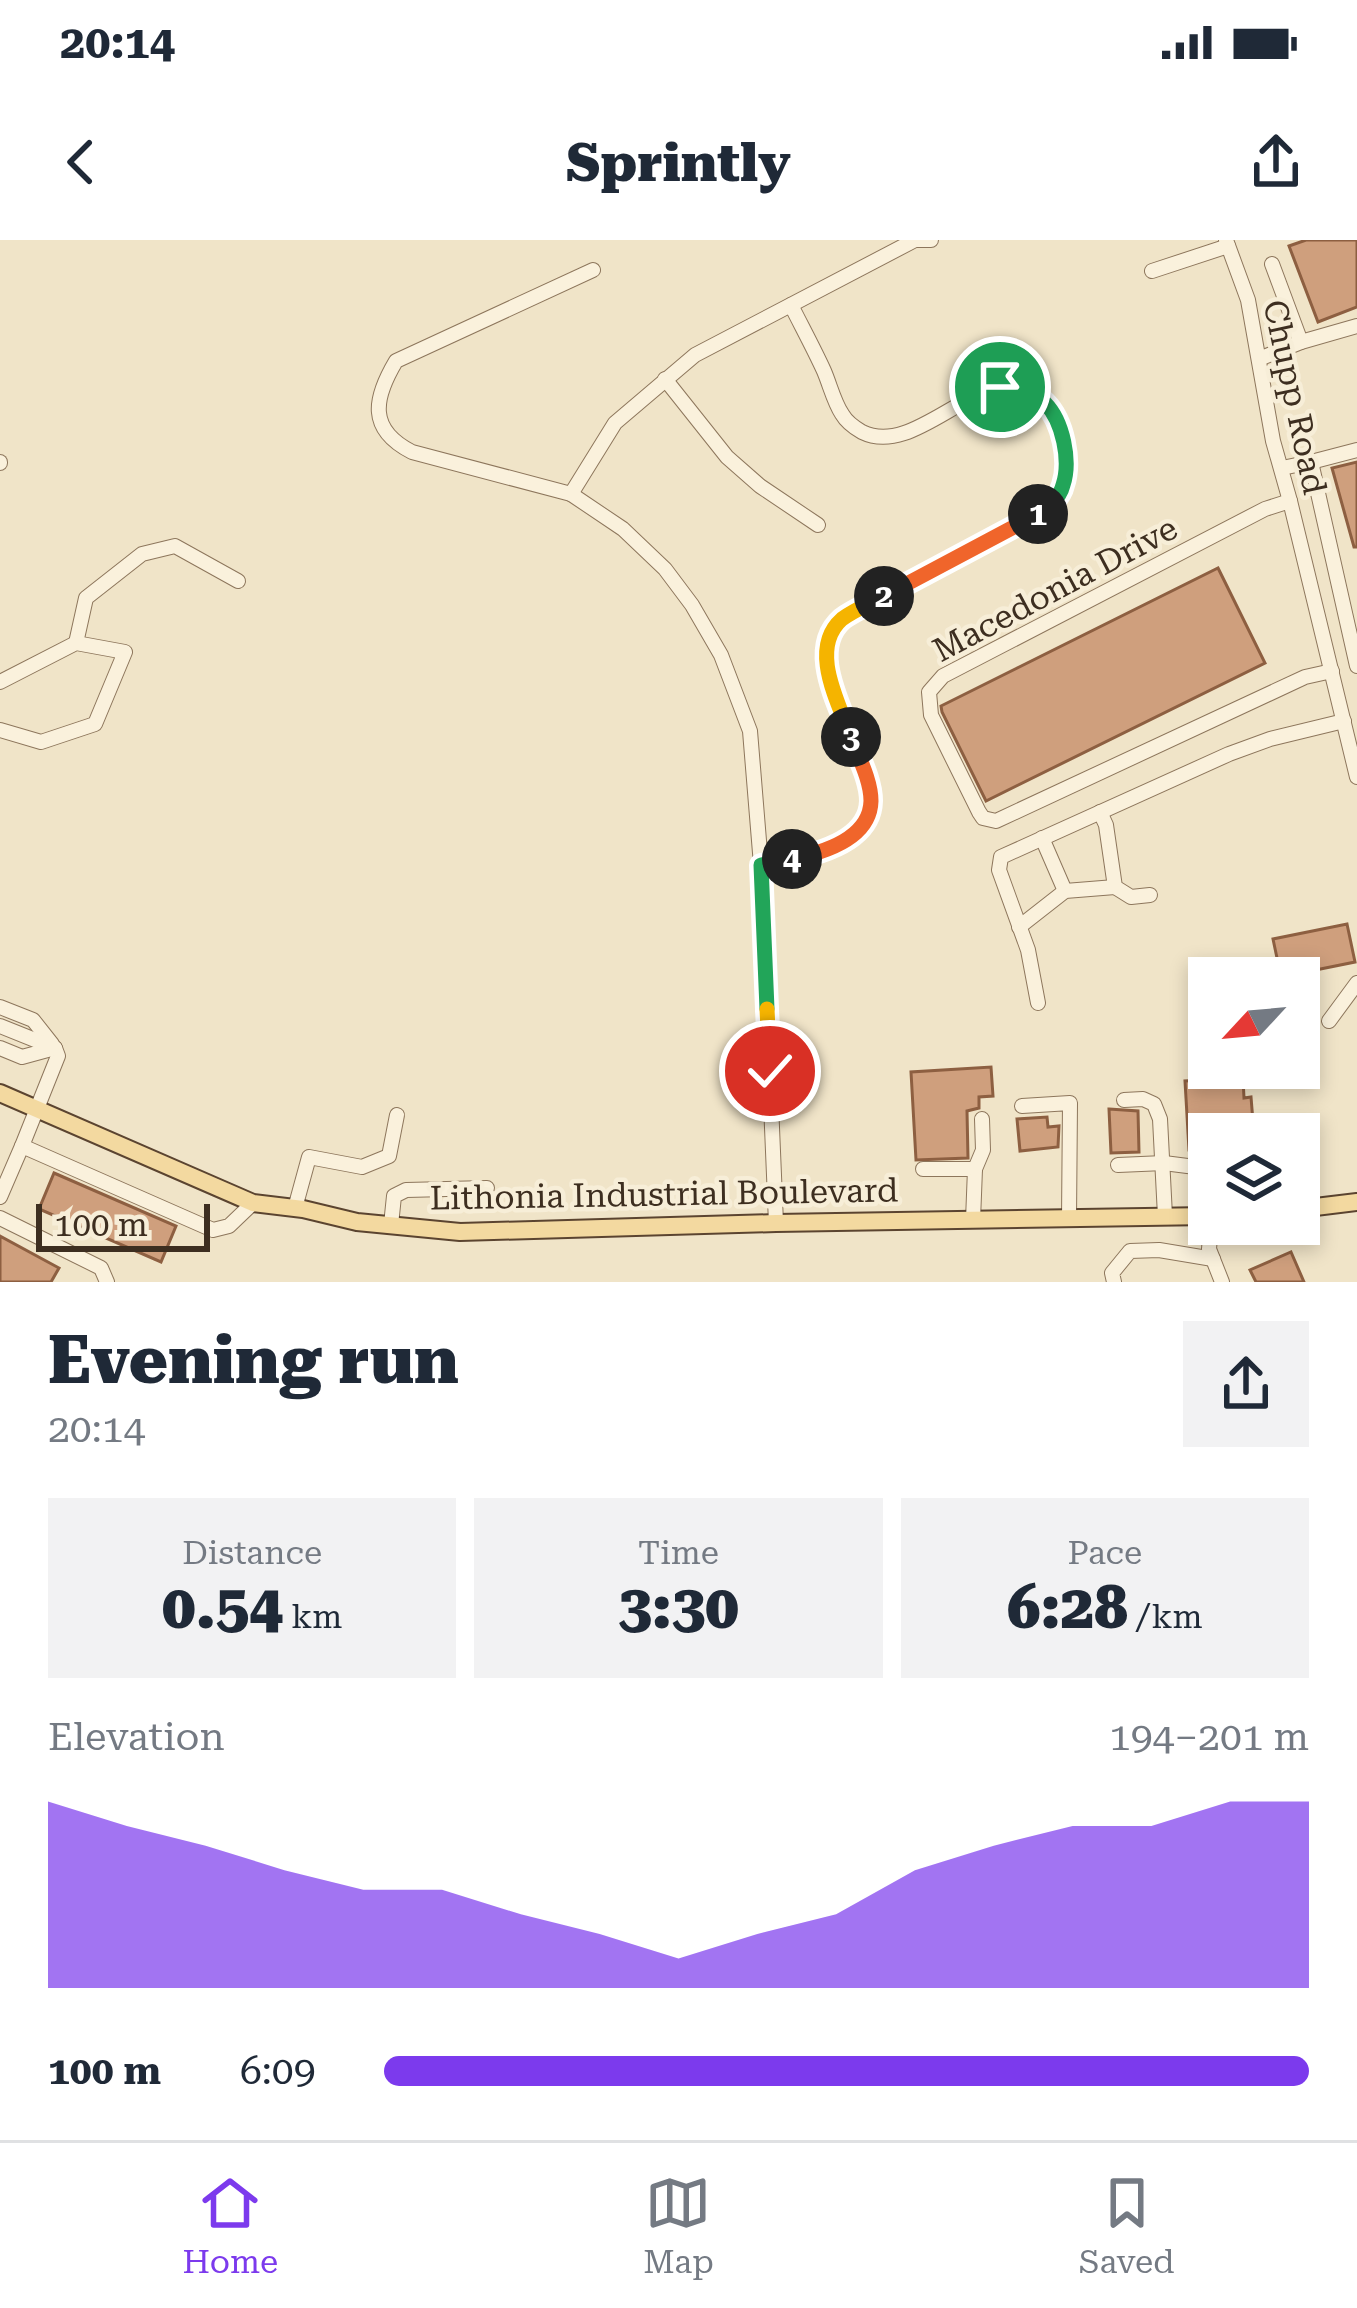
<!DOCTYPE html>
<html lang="en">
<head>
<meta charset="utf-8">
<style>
	:root { --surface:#fff; --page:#f2f2f3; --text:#1f2937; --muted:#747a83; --line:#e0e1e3; --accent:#7c3aed }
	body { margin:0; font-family:"Roboto Serif",serif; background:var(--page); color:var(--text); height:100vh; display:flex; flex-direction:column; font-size:45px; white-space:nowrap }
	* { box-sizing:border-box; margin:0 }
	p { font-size:39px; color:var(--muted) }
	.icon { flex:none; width:66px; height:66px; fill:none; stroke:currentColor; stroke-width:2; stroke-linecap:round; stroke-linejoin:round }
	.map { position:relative; height:1042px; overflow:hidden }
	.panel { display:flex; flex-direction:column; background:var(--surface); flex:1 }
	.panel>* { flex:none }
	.needle { width:78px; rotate:244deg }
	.fabs { position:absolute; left:1188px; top:717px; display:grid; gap:24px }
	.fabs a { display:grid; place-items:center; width:132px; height:132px; border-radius:0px; background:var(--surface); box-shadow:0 6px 18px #0003; font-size:60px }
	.scale { position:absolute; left:36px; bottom:30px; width:174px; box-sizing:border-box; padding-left:12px; border:6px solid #3d2e20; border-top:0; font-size:33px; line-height:42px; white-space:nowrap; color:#3d2e20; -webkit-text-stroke:9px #f7eed8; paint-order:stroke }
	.pin { position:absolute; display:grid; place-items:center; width:102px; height:102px; color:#fff; margin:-51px; border:6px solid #fff; border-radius:50%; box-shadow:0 3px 12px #0007 }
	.km { position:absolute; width:60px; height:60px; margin:-30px; border-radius:50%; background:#222; color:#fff; font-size:33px; line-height:60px; text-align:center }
	.round { display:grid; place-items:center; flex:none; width:126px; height:126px; border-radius:0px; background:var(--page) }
	.overview { display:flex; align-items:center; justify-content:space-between; height:204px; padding:0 48px }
	h1 { font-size:66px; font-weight:800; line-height:90px }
	.stats { display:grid; grid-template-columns:repeat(3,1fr); gap:18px; height:204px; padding:12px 48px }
	.stats div { display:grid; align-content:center; border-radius:0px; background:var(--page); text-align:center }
	.stats b { font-size:60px; font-weight:800 }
	.stats small { font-size:33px; font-weight:400 }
	.stats p { font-size:33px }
	.chart { height:336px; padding:24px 48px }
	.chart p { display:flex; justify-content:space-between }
	.chart svg { width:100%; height:216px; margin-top:12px; fill:var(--accent); opacity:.7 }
	ul { padding:0 48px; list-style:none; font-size:39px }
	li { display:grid; grid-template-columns:192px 144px 1fr; align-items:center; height:90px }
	li i { height:30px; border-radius:15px; background:var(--accent) }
	.status { display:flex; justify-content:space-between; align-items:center; height:84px; padding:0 60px; background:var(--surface); direction:ltr }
	.status svg { height:33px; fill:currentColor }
	header { display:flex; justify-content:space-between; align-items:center; height:156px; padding:0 48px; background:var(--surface); font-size:54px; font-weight:800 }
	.tabs { display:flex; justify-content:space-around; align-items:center; height:168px; border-top:3px solid var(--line); background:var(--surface); font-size:33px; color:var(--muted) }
	.tabs a { display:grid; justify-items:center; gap:6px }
	.tabs .on { color:var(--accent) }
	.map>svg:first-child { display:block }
	.building { fill:#cf9f7d; stroke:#8d5f41; stroke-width:3 }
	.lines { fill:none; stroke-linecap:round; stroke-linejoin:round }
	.minor-casing { stroke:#8d765c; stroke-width:16 }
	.major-casing { stroke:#5b4430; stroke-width:20 }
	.minor { stroke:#faf1dc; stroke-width:14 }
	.major { stroke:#f3d9a0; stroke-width:16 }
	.split-1-casing { stroke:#fff; stroke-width:24 }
	.split-2-casing { stroke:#fff; stroke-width:24 }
	.split-3-casing { stroke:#fff; stroke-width:24 }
	.split-4-casing { stroke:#fff; stroke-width:24 }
	.split-5-casing { stroke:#fff; stroke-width:24 }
	.split-6-casing { stroke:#fff; stroke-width:24 }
	.split-1 { stroke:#22a559; stroke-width:15 }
	.split-2 { stroke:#f0652b; stroke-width:15 }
	.split-3 { stroke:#f5b400; stroke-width:15 }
	.split-4 { stroke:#f0652b; stroke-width:15 }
	.split-5 { stroke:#22a559; stroke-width:15 }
	.split-6 { stroke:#f5b400; stroke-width:15 }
	.labels { text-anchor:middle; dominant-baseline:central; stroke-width:9; stroke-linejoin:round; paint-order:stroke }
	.street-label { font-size:33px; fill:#3d2e20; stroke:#f7eed8 }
</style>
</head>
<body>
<div class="status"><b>20:14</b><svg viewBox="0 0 49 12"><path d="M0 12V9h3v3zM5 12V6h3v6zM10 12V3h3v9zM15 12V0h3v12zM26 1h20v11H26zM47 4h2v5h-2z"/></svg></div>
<header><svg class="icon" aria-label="back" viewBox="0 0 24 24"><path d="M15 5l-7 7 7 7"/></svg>Sprintly<svg class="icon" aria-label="share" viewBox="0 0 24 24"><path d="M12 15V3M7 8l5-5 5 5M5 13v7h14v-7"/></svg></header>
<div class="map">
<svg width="1357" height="1042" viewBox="0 0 1357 1042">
	<rect width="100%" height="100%" fill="#f0e4c8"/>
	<g class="building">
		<path d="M1306,0h51v67l-39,15 -29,-76z"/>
		<path d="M1357,222v85h-3l-22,-79z"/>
		<path d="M1218,328l47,95 -279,138 -44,-89 -1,-6z"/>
		<path d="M1347,684l8,38 -74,15 -8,-38z"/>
		<path d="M991,827l2,29 -14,1v11l-12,3 1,47 -52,2 -5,-88z"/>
		<path d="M1243,838l1,20 7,-1 3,37h-45v15l-20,1 -4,-69z"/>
		<path d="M1109,869l29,2 1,41 -28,1z"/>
		<path d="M1047,877l1,10 11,-1 -1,21 -38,4 -3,-32z"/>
		<path d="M54,933l122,53 -15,36 -122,-53z"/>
		<path d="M0,996l59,32 -8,14h-51z"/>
		<path d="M1291,1012l13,30h-48l-6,-12z"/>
	</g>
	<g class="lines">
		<g class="minor-casing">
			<g id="minor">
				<path d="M1226,0l22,60 25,141 17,60 67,276"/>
				<path d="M1272,24l29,78"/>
				<path d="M593,30l-197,91c-22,37 -29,68 16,91l159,42 44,-71 80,-68 220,-115h16"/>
				<path d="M1152,31l76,-25"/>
				<path d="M1259,119l42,-17 56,-16"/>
				<path d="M665,139l62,78 33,29 58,39"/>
				<path d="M0,222v1"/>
				<path d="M1311,222l46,-12"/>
				<path d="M1282,228l29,-6 46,204"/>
				<path d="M571,254l52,35 42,40 27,36 29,50 29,76 11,134 15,358"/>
				<path d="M1290,261l-25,8 -322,167 -14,16 2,23 48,97 4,6 13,3 309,-144 27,-6"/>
				<path d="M76,403l10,-45 56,-44 33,-8 63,35"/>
				<path d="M0,442l76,-39 49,9 -30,72 -54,18 -41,-12"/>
				<path d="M1100,572l6,13 9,62 16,10 19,-2"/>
				<path d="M1042,598l23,53"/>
				<path d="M761,625c45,-8 116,-16 108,-76l-43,-126 2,-23 12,-20 184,-97c15,-10 34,-19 39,-37 10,-32 -5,-83 -37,-96 -52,-20 -111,68 -164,42 -7,-4 -16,-11 -20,-18 -8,-12 -12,-29 -18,-43 -10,-22 -22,-44 -33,-66"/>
				<path d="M1019,687l46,-36 50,-4"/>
				<path d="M1038,763l-10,-53 -29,-80 2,-13 228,-103 41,-15 74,-18"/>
				<path d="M0,767l33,13 19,24"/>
				<path d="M1329,781l28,-38"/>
				<path d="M0,786l55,22 3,8 -36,90 191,84 16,-4 24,-23"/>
				<path d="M0,808l22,9 33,-9"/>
				<path d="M1124,860l19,-1 11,5 6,15 5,97"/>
				<path d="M1022,866l48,-3 -1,115"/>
				<path d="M1118,925l46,-2 39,5 -3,48"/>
				<path d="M923,929h52l-2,51"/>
				<path d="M975,929l8,-19 -1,-31"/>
				<path d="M0,957l22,-51"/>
				<path d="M295,968l14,-51 53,10 27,-11 8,-41"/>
				<path d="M0,978l101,50 6,14"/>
				<path d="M1211,984l-2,25 13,33"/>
				<path d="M391,985l3,-29 12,-6 81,-2"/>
				<path d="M1114,1042l-2,-9 18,-22 29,-1 54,9"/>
			</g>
		</g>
		<g class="major-casing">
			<g id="major">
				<path d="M0,853l253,110 50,6 54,13 103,10 316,-9 433,-7"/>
				<path d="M1299,969l58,-7"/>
			</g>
		</g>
		<use href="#minor" class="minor"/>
		<use href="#major" class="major"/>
	</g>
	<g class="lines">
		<g class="split-1-casing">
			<path id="split-1" d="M1000,147c17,2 32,3 45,16 18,18 26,58 18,82 -3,13 -14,22 -25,29"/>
		</g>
		<g class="split-2-casing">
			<path id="split-2" d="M884,356l154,-82"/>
		</g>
		<g class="split-3-casing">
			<path id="split-3" d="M851,497c-12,-34 -43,-88 -9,-118 12,-9 29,-16 42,-23"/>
		</g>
		<g class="split-4-casing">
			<path id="split-4" d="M792,619c30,-6 78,-20 79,-58 0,-21 -13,-45 -20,-64"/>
		</g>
		<g class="split-5-casing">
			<path id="split-5" d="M767,769l-6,-144 31,-6"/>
		</g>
		<g class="split-6-casing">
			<path id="split-6" d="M767,769l3,62"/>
		</g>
		<use href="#split-1" class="split-1"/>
		<use href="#split-2" class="split-2"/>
		<use href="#split-3" class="split-3"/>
		<use href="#split-4" class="split-4"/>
		<use href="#split-5" class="split-5"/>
		<use href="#split-6" class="split-6"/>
	</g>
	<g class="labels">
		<g class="street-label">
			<text transform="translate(1295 157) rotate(78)">Chupp Road</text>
			<text transform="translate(1055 349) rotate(-28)">Macedonia Drive</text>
			<text transform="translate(664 954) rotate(-1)">Lithonia Industrial Boulevard</text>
		</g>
	</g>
</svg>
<div class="fabs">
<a><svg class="needle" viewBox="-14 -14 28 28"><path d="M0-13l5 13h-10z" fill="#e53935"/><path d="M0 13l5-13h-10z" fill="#747a83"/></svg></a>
<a><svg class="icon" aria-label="layers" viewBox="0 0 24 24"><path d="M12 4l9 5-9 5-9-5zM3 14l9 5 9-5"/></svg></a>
</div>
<div class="scale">100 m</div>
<div class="pin" style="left:1000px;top:147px;background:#1e9e55"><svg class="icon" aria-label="arrive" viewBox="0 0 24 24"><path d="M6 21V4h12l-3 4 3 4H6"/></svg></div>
<div class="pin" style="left:770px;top:831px;background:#d93025"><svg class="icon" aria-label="check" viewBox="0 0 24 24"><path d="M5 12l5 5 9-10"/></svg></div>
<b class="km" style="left:1038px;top:274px">1</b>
<b class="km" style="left:884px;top:356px">2</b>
<b class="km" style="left:851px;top:497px">3</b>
<b class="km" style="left:792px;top:619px">4</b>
</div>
<section class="panel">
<div class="overview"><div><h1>Evening run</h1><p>20:14</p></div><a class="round"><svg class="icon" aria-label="share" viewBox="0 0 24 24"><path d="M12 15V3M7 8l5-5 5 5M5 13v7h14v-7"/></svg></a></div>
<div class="stats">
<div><p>Distance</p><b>0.54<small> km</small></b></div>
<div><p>Time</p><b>3:30</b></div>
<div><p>Pace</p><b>6:28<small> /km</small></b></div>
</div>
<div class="chart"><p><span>Elevation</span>194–201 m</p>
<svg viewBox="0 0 160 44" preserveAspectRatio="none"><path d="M0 44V6L10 11L20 15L30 20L40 24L50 24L60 29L70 33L80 38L90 33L100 29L110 20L120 15L130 11L140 11L150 6L160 6V44z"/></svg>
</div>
<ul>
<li><b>100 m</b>6:09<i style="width:100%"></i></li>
</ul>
</section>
<nav class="tabs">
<a class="on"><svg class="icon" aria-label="home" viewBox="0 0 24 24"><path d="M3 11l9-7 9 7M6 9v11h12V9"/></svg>Home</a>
<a><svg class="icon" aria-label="map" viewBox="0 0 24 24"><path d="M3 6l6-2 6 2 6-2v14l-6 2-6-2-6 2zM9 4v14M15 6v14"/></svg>Map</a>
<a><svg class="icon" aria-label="saved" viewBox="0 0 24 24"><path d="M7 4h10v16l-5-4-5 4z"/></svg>Saved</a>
</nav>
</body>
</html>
